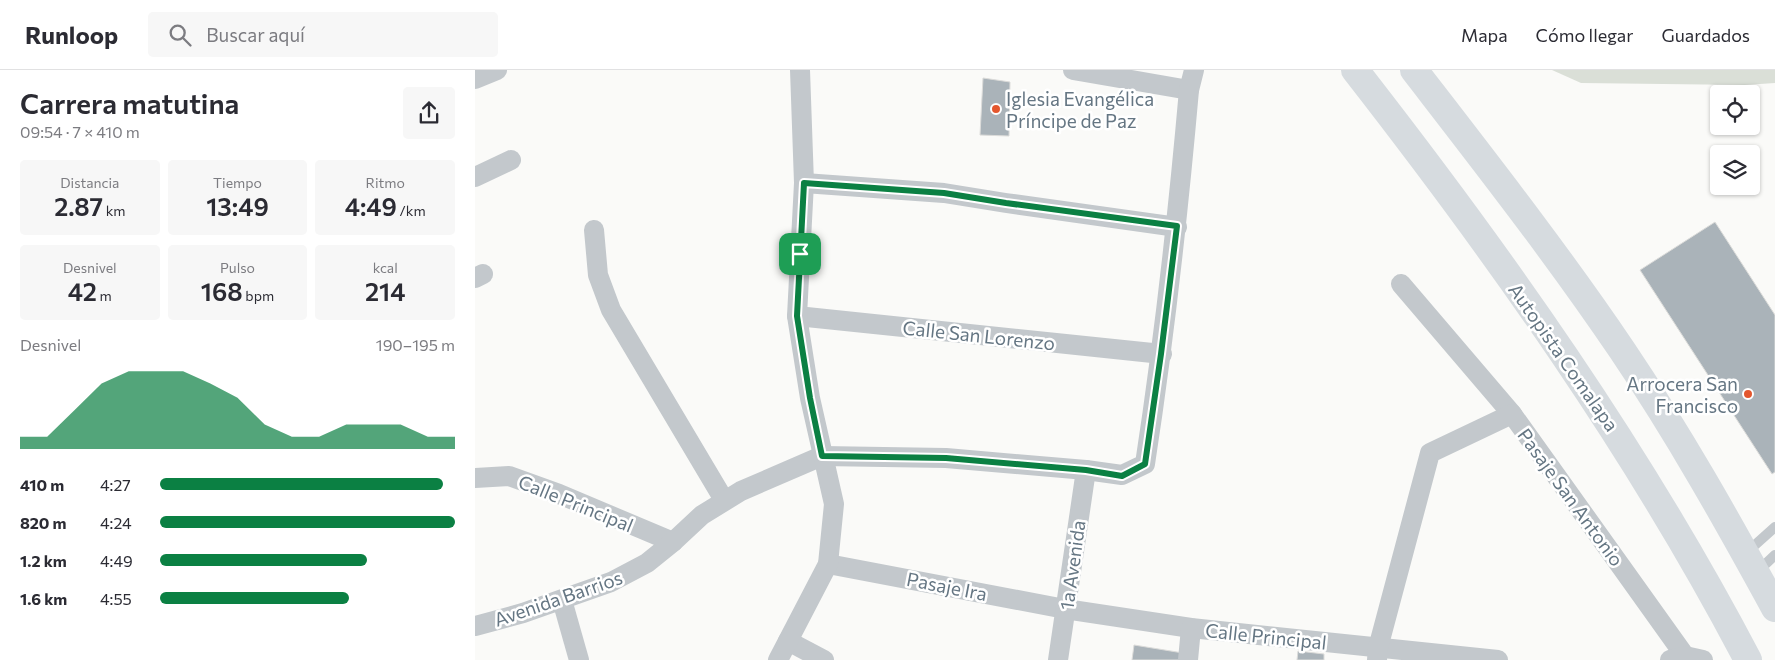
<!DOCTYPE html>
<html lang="es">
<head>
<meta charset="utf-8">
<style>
	:root { --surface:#fff; --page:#f7f7f7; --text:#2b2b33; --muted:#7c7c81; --line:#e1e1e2; --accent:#0b8043 }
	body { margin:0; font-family:Commissioner,sans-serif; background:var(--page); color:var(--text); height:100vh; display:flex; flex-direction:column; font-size:19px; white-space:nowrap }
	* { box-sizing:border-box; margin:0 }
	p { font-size:16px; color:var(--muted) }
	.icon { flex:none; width:28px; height:28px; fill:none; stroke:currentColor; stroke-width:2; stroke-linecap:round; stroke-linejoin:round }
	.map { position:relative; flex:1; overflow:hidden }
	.drawer { display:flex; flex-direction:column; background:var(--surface); width:475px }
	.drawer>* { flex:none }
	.tools { position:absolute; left:1235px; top:15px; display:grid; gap:10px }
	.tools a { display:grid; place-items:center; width:50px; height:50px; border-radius:5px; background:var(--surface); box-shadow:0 1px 4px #0004; font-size:25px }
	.pin { position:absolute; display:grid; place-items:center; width:42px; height:42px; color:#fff; margin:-21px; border-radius:10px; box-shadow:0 2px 8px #0006 }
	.round { display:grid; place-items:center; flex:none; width:52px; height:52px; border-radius:5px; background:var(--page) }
	.overview { display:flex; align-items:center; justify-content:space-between; height:85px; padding:0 20px }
	h1 { font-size:28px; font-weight:600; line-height:38px }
	.metrics { display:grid; grid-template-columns:repeat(3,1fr); gap:8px; height:85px; padding:5px 20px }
	.metrics div { display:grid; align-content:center; border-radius:5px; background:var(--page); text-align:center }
	.metrics b { font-size:25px; font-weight:600 }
	.metrics small { font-size:14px; font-weight:400 }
	.metrics p { font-size:14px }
	.chart { height:140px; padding:10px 20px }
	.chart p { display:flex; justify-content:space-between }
	.chart svg { width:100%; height:90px; margin-top:5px; fill:var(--accent); opacity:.7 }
	ul { padding:0 20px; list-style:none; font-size:16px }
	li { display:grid; grid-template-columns:80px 60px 1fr; align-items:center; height:38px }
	li i { height:12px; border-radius:6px; background:var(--accent) }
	header { display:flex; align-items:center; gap:30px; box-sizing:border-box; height:70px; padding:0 25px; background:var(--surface); border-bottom:1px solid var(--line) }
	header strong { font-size:24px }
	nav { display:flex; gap:28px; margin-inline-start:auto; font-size:18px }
	.search { width:350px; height:45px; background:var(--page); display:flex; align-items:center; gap:12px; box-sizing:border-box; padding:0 18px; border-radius:5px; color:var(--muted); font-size:19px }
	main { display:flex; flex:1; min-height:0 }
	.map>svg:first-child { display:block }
	.green { fill:#dadfd7 }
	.building { fill:#aab3b9; stroke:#dcdcda }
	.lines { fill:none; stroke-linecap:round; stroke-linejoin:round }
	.lane { stroke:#c3c8cc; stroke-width:10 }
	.street { stroke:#c3c8cc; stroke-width:20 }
	.highway { stroke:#d6dbdf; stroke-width:28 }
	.route-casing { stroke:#fff; stroke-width:10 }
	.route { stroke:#0b8043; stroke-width:6 }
	.poi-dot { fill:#e4572e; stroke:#fff; stroke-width:2 }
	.labels { text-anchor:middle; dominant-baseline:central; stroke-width:5; stroke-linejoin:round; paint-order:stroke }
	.poi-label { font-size:19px; fill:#657683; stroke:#fff; text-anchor:start }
	.street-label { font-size:19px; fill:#657683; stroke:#fff }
</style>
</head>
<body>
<header>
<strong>Runloop</strong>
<div class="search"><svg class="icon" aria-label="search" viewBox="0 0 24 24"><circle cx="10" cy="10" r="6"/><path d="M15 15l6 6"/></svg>Buscar aquí</div>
<nav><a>Mapa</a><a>Cómo llegar</a><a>Guardados</a></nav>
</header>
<main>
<section class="drawer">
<div class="overview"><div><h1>Carrera matutina</h1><p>09:54 · 7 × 410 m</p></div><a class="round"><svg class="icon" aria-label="share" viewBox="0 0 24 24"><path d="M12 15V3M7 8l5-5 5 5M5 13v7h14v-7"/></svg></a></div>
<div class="metrics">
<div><p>Distancia</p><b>2.87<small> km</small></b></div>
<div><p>Tiempo</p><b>13:49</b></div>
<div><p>Ritmo</p><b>4:49<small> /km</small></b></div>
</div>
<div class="metrics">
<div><p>Desnivel</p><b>42<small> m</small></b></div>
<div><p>Pulso</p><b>168<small> bpm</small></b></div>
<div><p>kcal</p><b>214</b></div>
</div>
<div class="chart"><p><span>Desnivel</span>190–195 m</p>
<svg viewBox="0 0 160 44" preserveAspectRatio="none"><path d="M0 44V38L10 38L20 25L30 12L40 6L50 6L60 6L70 12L80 19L90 32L100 38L110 38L120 32L130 32L140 32L150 38L160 38V44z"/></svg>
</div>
<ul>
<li><b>410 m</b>4:27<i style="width:96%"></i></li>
<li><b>820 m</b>4:24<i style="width:100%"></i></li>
<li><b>1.2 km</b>4:49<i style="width:70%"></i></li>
<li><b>1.6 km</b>4:55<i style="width:64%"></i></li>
</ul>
</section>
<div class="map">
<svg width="1300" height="590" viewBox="0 0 1300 590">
	<rect width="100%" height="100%" fill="#fafaf8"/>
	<path class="green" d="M1077,0h223v13l-30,2 -164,-2z"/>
	<g class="building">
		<path d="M508,8l27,4 -1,54 -29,-1z"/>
		<path d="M1240,152l60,93v157l-3,2 -132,-204z"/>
		<path d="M659,575l49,8 -1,7h-50z"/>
		<path d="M823,581l26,3v6h-27z"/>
	</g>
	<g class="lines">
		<g class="lane">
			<path d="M1271,483l29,-26"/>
			<path d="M1282,502l18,-17"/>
		</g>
		<g class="street">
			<path d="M598,0l116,20"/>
			<path d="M0,9l22,-9"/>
			<path d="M0,107l36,-17"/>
			<path d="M329,113l140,10 62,10 171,24"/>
			<path d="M119,160l4,45 13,35 113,190"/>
			<path d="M0,208l8,-4"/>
			<path d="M926,214l111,130"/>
			<path d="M322,246l365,38"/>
			<path d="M0,408l34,-2 50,18 114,48"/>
			<path d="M353,494l237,45 126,19 307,32"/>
			<path d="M87,530l17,60"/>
			<path d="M0,556l48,-13 88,-31 36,-19 26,-21 29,-27 39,-24 81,-35 124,2 140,12 36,5 23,-11c19,-124 33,-249 44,-374l5,-20"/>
			<path d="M313,571l36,19"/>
			<path d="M303,590l50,-96 6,-60 -24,-106 -13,-82 7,-133 -4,-113"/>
			<path d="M583,590l28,-190"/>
			<path d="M713,590l3,-32"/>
			<path d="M902,590l1,-12 52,-195 82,-39 173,242"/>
			<path d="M1195,590l15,-4 18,4"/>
		</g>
		<g class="highway">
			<path d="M880,0c145,186 283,380 393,590"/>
			<path d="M939,0c71,92 143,184 208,280 56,83 105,170 153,258"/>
		</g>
	</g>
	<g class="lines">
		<g class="route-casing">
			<path id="route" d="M329,113l140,10 62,10 171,23 -16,128 -16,110 -23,12 -36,-6 -140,-12 -124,-2 -12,-58 -13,-82z"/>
		</g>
		<use href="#route" class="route"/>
	</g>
	<g class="poi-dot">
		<circle cx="521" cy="39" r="5"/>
		<circle cx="1273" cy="324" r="5"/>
	</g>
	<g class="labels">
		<g class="poi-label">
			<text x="531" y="28">Iglesia Evangélica<tspan x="531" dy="22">Príncipe de Paz</tspan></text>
			<text x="1263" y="313" text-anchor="end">Arrocera San<tspan x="1263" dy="22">Francisco</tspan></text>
		</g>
		<g class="street-label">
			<text transform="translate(504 265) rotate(6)">Calle San Lorenzo</text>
			<text transform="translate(1089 287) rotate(55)">Autopista Comalapa</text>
			<text transform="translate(1096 427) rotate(54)">Pasaje San Antonio</text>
			<text transform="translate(101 433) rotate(22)">Calle Principal</text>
			<text transform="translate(597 495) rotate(-82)">1a Avenida</text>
			<text transform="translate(472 516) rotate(11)">Pasaje Ira</text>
			<text transform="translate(83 528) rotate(-19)">Avenida Barrios</text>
			<text transform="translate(791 566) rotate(6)">Calle Principal</text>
		</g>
	</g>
</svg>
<div class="tools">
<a><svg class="icon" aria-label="locate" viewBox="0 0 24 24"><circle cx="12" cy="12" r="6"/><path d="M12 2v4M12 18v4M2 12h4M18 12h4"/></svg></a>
<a><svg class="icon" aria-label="layers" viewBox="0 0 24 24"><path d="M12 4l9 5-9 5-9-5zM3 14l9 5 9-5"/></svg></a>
</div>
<div class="pin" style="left:325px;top:184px;background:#1e9e55"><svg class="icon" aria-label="arrive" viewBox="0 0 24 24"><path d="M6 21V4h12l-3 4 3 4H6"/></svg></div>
</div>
</main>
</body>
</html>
